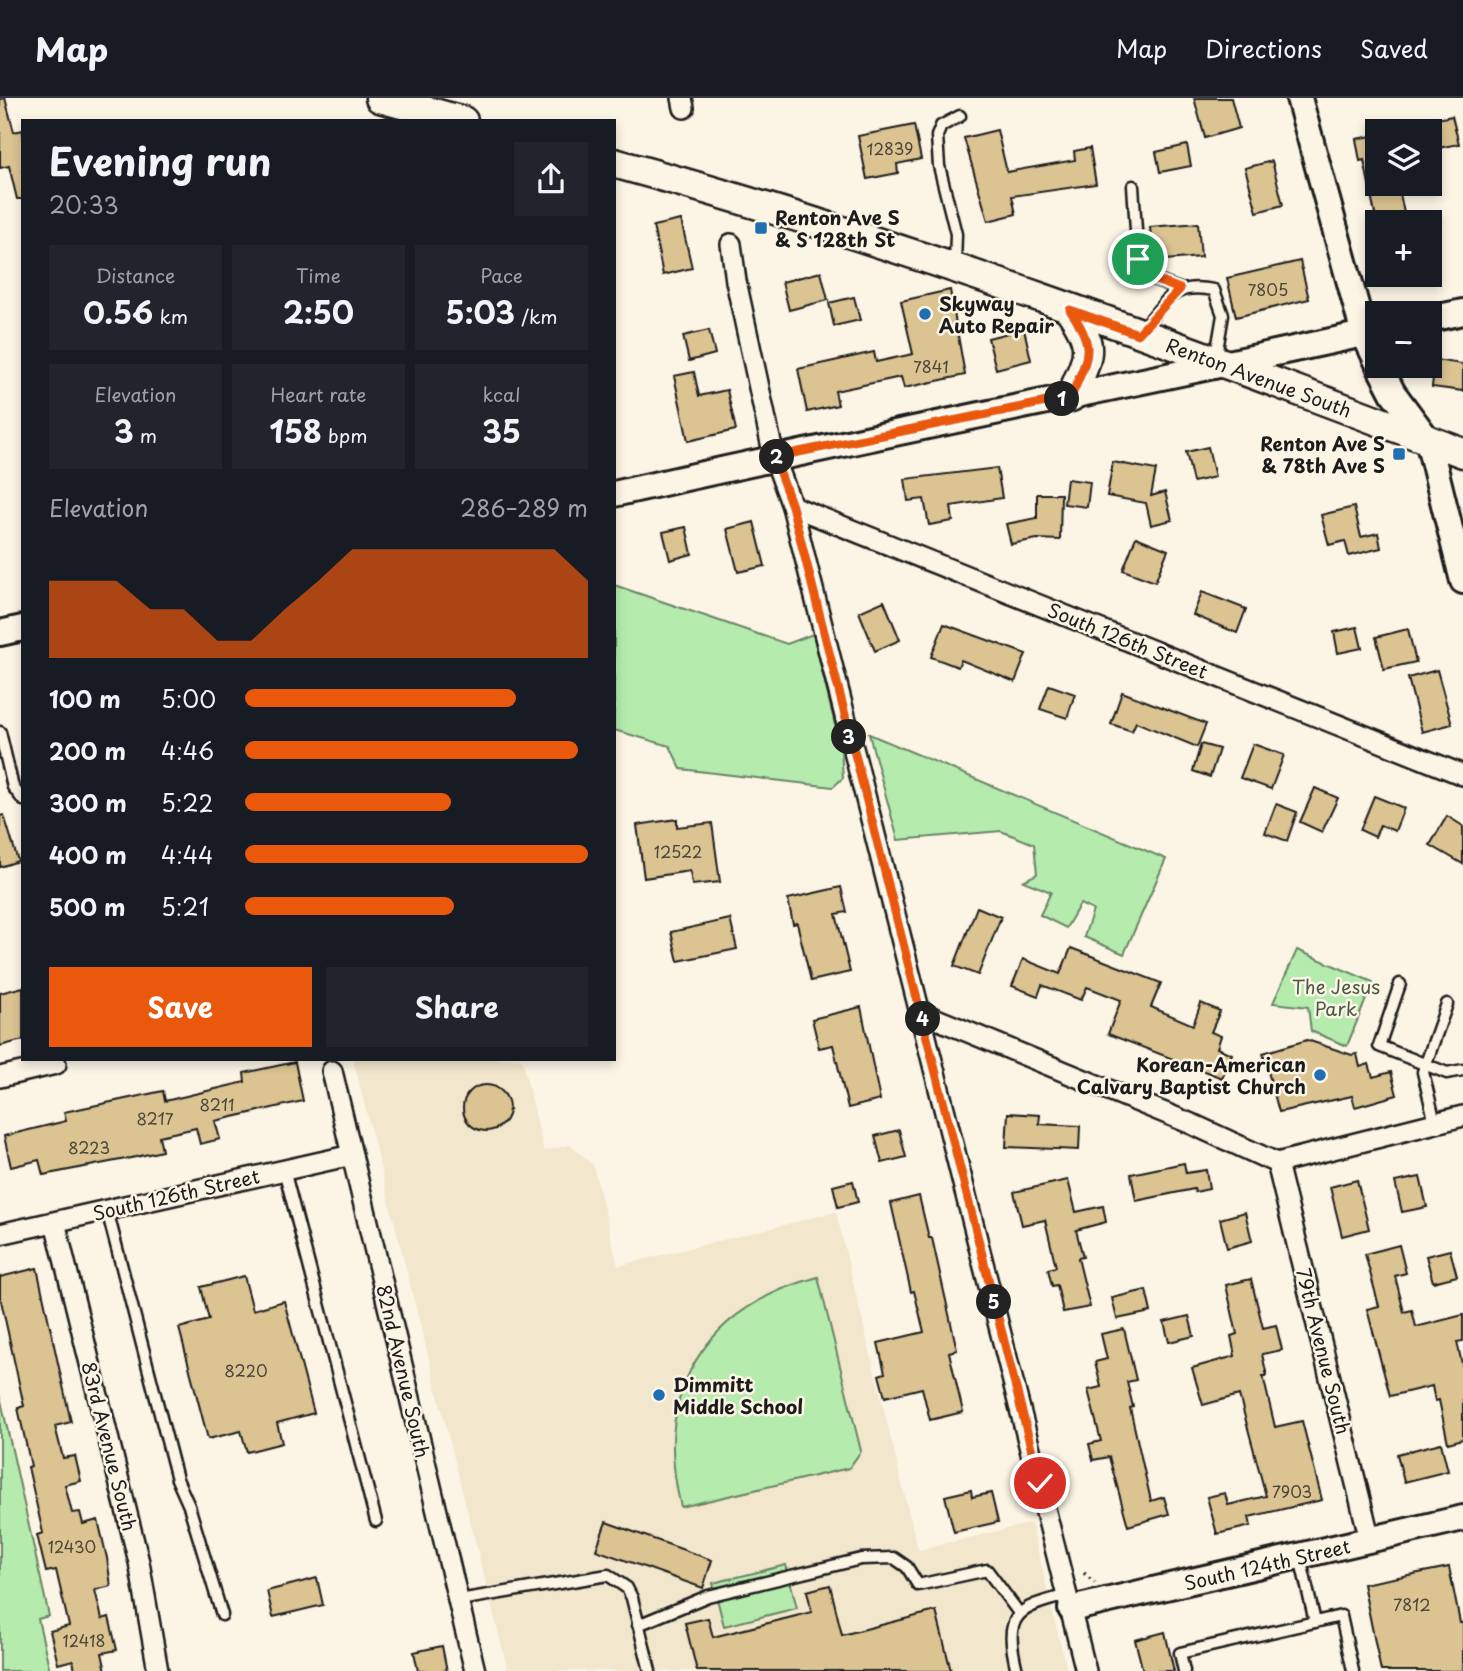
<!DOCTYPE html>
<html lang="en">
<head>
<meta charset="utf-8">
<style>
	:root { --surface:#171b24; --page:#20242c; --text:#f1f3f6; --muted:#9ea1a6; --line:#363941; --accent:#ea580c }
	body { margin:0; font-family:"Playpen Sans",sans-serif; background:var(--page); color:var(--text); height:100vh; display:flex; flex-direction:column; font-size:26px; white-space:nowrap }
	* { box-sizing:border-box; margin:0 }
	p { font-size:23px; color:var(--muted) }
	.icon { flex:none; width:38px; height:38px; fill:none; stroke:currentColor; stroke-width:2; stroke-linecap:round; stroke-linejoin:round }
	.map { position:relative; flex:1; overflow:hidden }
	.details { position:absolute; left:21px; top:21px; width:595px; height:942px; display:flex; flex-direction:column; background:var(--surface); border-radius:0px; box-shadow:0 4px 10px #0003 }
	.details>* { flex:none }
	.controls { position:absolute; left:1365px; top:21px; display:grid; gap:14px }
	.controls a { display:grid; place-items:center; width:77px; height:77px; border-radius:0px; background:var(--surface); box-shadow:0 4px 10px #0003; font-size:35px }
	.pin { position:absolute; display:grid; place-items:center; width:60px; height:60px; color:#fff; margin:-30px; border:4px solid #fff; border-radius:50%; box-shadow:0 2px 7px #0007 }
	.km { position:absolute; width:35px; height:35px; margin:-18px; border-radius:50%; background:#222; color:#fff; font-size:19px; line-height:35px; text-align:center }
	.round { display:grid; place-items:center; flex:none; width:74px; height:74px; border-radius:0px; background:var(--page) }
	.headline { display:flex; align-items:center; justify-content:space-between; height:119px; padding:0 28px }
	h1 { font-size:38px; font-weight:700; line-height:52px }
	.stats { display:grid; grid-template-columns:repeat(3,1fr); gap:10px; height:119px; padding:7px 28px }
	.stats div { display:grid; align-content:center; border-radius:0px; background:var(--page); text-align:center }
	.stats b { font-size:30px; font-weight:700 }
	.stats small { font-size:19px; font-weight:400 }
	.stats p { font-size:19px }
	.chart { height:196px; padding:14px 28px }
	.chart p { display:flex; justify-content:space-between }
	.chart svg { width:100%; height:126px; margin-top:7px; fill:var(--accent); opacity:.7 }
	.cta { display:flex; gap:14px; margin-top:auto; padding:14px 28px }
	.cta a { flex:1; height:80px; border-radius:0px; background:var(--accent); color:#fff; font-size:28px; font-weight:700; line-height:80px; text-align:center }
	.cta a+a { background:var(--page); color:var(--text) }
	ul { padding:0 28px; list-style:none; font-size:23px }
	li { display:grid; grid-template-columns:112px 84px 1fr; align-items:center; height:52px }
	li i { height:18px; border-radius:9px; background:var(--accent) }
	header { display:flex; align-items:center; gap:42px; box-sizing:border-box; height:98px; padding:0 35px; background:var(--surface); border-bottom:2px solid var(--line) }
	header strong { font-size:33px }
	nav { display:flex; gap:38px; margin-inline-start:auto; font-size:24px }
	.map>svg:first-child { display:block }
	.built { fill:#f2e6cc }
	.green { fill:#b5ecae; stroke:#688465; stroke-width:2 }
	.building { fill:#dbc392; stroke:#1c1c1c; stroke-width:2 }
	.lines { fill:none; stroke-linecap:round; stroke-linejoin:round }
	.service-casing { stroke:#1c1c1c; stroke-width:15 }
	.minor-casing { stroke:#1c1c1c; stroke-width:24 }
	.tertiary-casing { stroke:#1c1c1c; stroke-width:30 }
	.secondary-casing { stroke:#1c1c1c; stroke-width:33 }
	.path { stroke:#1c1c1c; stroke-width:3.5; stroke-dasharray:2 5; stroke-linecap:butt }
	.service { stroke:#fcf5e5; stroke-width:10 }
	.minor { stroke:#fcf5e5; stroke-width:19 }
	.tertiary { stroke:#fcf5e5; stroke-width:24 }
	.secondary { stroke:#fcf5e5; stroke-width:28 }
	.route-casing { stroke:#fff; stroke-width:14 }
	.route { stroke:#ea580c; stroke-width:9 }
	.poi-dot { fill:#1f6fb2; stroke:#fcf5e5; stroke-width:2.5 }
	.labels { text-anchor:middle; dominant-baseline:central; stroke-width:5; stroke-linejoin:round; paint-order:stroke }
	.number-label { font-size:16px; fill:#4c463a }
	.poi-label { font-size:19px; font-weight:bold; fill:#1c1c1c; stroke:#fcf5e5; text-anchor:start }
	.street-label { font-size:19px; fill:#1c1c1c; stroke:#fcf5e5 }
	.park-label { font-size:19px; fill:#4a5a48; stroke:#fcf5e5 }
</style>
</head>
<body>
<header>
<strong>Map</strong>
<nav><a>Map</a><a>Directions</a><a>Saved</a></nav>
</header>
<div class="map">
<svg width="1463" height="1573" viewBox="0 0 1463 1573">
	<rect width="100%" height="100%" fill="#fcf5e5"/>
	<filter id="ink" filterUnits="userSpaceOnUse"><feTurbulence type="fractalNoise" baseFrequency=".0143" numOctaves="2"/><feDisplacementMap in="SourceGraphic" scale="14" xChannelSelector="R" yChannelSelector="G"/><feConvolveMatrix kernelMatrix="1 2 1 2 8 2 1 2 1" color-interpolation-filters="sRGB"/></filter>
	<g filter="url(#ink)">
		<path class="built" d="M353,961h169l22,92 26,-6 23,20 25,101 218,-54 82,338 113,-27 36,148h-559z"/>
		<g class="green">
			<path d="M614,487l173,59 26,-10 28,116 2,28 -10,9 -152,-18 -11,-23 -56,-16z"/>
			<path d="M869,636l297,125 -42,95 -40,-17 9,-27 -13,-6 -14,24 -26,-13 11,-23 -28,-11 14,-7 -3,-30 -33,-13 -103,9z"/>
			<path d="M1297,852l76,32 -26,64 -36,-15 -3,-24 -35,-4z"/>
			<path d="M818,1179l43,174 -12,17 -168,39c-29,-115 23,-199 137,-230z"/>
			<path d="M0,1298l49,220 -11,3 12,52h-50z"/>
			<path d="M786,1467l11,43 -73,18 -11,-43z"/>
		</g>
		<g class="building">
			<path d="M5,0l9,34 9,-2v69h-6l-8,-33 -9,2v-69z"/>
			<path d="M1194,0h37l8,30 -34,10z"/>
			<path d="M1452,18l7,28 -21,4 -6,-28z"/>
			<path d="M914,27l7,34 -24,5 1,9 -31,6 -9,-43z"/>
			<path d="M997,32l10,42 68,-12 -1,-9 16,-3 6,36 -84,12 4,18 -28,7 -24,-83z"/>
			<path d="M1377,37v49h21l7,34 -28,6 -13,-64 -4,1 -4,-22z"/>
			<path d="M1187,47l4,21 -31,6 -4,-20z"/>
			<path d="M1272,63l11,44 -26,7 -12,-44z"/>
			<path d="M681,122l11,48 -29,7 -10,-49z"/>
			<path d="M1198,125l3,34 -48,4 -3,-34z"/>
			<path d="M1300,163l9,38 -73,18 -9,-39z"/>
			<path d="M821,174l7,28 -39,10 -7,-28z"/>
			<path d="M950,192l15,85 -61,13 -3,-11 -66,14 3,14 -31,7 -9,-43 76,-17 2,10 37,-8 -12,-53z"/>
			<path d="M854,199l6,23 -26,6 -5,-23z"/>
			<path d="M1024,231l7,31 -35,9 -8,-31z"/>
			<path d="M709,232l6,24 -26,7 -6,-25z"/>
			<path d="M1435,262l28,4v27l-31,-4z"/>
			<path d="M694,274l5,24 28,-6 9,40 -48,11 -14,-65z"/>
			<path d="M1208,349l7,30 -22,5 -7,-30z"/>
			<path d="M1113,364l43,8 -5,26 14,-4 7,28 -21,5 -5,-22 -39,-7z"/>
			<path d="M997,370l5,30 -51,8 2,15 -24,4 -5,-26 -16,2 -3,-22z"/>
			<path d="M1067,381l23,3 -3,25 -23,-3z"/>
			<path d="M1037,396h24l-1,46 -23,-1 -26,5 -5,-20 31,-6z"/>
			<path d="M1354,409l7,30 17,-4 3,15 -32,8 -4,-15 -16,4 -8,-30z"/>
			<path d="M754,424l11,44 -27,6 -11,-43z"/>
			<path d="M686,429l6,27 -22,6 -7,-28z"/>
			<path d="M1136,439l32,13 -13,32 -32,-12z"/>
			<path d="M1202,494l44,17 -9,24 -44,-18z"/>
			<path d="M884,503l16,39 -25,11 -16,-39z"/>
			<path d="M944,526l82,30 -11,28 -54,-22 -3,7 -27,-10z"/>
			<path d="M1357,529l5,21 -24,5 -4,-21z"/>
			<path d="M1408,531l8,33 -32,7 -8,-32z"/>
			<path d="M1437,572l15,54 -30,8 -14,-54z"/>
			<path d="M1049,587l26,9 -8,24 -27,-9z"/>
			<path d="M1122,594l84,32 -9,23 -61,-25 -4,9 -21,-7z"/>
			<path d="M1201,646l18,5 -9,28 -17,-6z"/>
			<path d="M1253,646l31,11 -13,34 -31,-11z"/>
			<path d="M1315,690l23,10 -16,34 -22,-10z"/>
			<path d="M1374,698l30,12 -9,23 -15,-6 -5,12 -15,-7z"/>
			<path d="M1276,706l21,8 -10,29 -22,-8z"/>
			<path d="M4,717l14,46 -18,6v-51z"/>
			<path d="M1447,718l16,10v38l-33,-19z"/>
			<path d="M677,721v8l35,-4 8,59 -28,3 -2,-14 -46,7 -7,-53z"/>
			<path d="M841,789l6,25 -11,2 14,58 -39,9 -14,-58 -4,1 -5,-25z"/>
			<path d="M977,809l24,10 -23,58 -24,-9z"/>
			<path d="M730,821l7,30 -59,12 -7,-29z"/>
			<path d="M1071,850l90,35 -10,24 42,18 8,-22 19,8 -9,21 10,4 -4,12 15,6 -10,24 -114,-44 13,-34 -34,-13 -6,13 -39,-15 -4,11 -26,-10 11,-27 37,15z"/>
			<path d="M23,889v53l-23,6v-53z"/>
			<path d="M861,909l19,93 -32,8 -15,-63 -14,3 -7,-29z"/>
			<path d="M1307,942l45,15 5,-1 3,13 9,-3 4,13 18,-5 6,23 -42,12 -3,-11 -73,16 -16,-59z"/>
			<path d="M295,964l8,39 -88,20 5,18 -20,5 -4,-16 -37,8 3,15 -26,6 -93,18 -4,-15 -28,7 -7,-31 62,-15 -2,-9 99,-21 2,10 80,-19 -1,-9z"/>
			<circle cx="486" cy="1010" r="23"/>
			<path d="M1008,1015l32,2 -1,9 41,2 -1,24 -73,-3z"/>
			<path d="M899,1032l7,27 -24,6 -7,-27z"/>
			<path d="M1184,1065l2,10 20,-3 3,19 -14,3 -1,-3 -58,12 -5,-27z"/>
			<path d="M1420,1079l7,30 -25,5 -7,-30z"/>
			<path d="M1068,1082l8,32 27,-6 3,16 -30,8 7,27 -5,1 12,49 -27,5 -6,-27 -5,1 -4,-17 8,-2 -11,-47 -23,5 -8,-33z"/>
			<path d="M1357,1082l12,49 -27,7 -12,-49z"/>
			<path d="M853,1083l5,21 -20,5 -5,-21z"/>
			<path d="M919,1098l10,42h3l25,112 -8,2 14,60 -33,8 -8,-32 -37,9 -6,-22 6,-2 -7,-30 46,-11 -10,-41 -3,1 -20,-89z"/>
			<path d="M1245,1114l7,29 -25,7 -7,-29z"/>
			<path d="M1399,1147l7,28 -11,3 9,36 8,-2 4,17 47,-12v26l-6,1 6,26v71l-15,4 -9,-43 -4,1 -3,-15 -42,10 -23,-87 12,-3 -14,-52z"/>
			<path d="M1450,1152l7,26 -24,6 -7,-26z"/>
			<path d="M37,1170l34,154 -16,4 8,32 12,-2 6,25 -16,4 7,28 8,-1 3,12 15,-4 9,38 4,28 -16,4 7,29 7,-2 8,33 -15,3 4,18h-31l-2,-11 -15,4 -8,-33 19,-5 -13,-56 -10,2 -9,-37 6,-2 -15,-66 3,-1 -13,-58 6,-2 -24,-110v-19z"/>
			<path d="M244,1178l9,34 31,-9 30,112 -37,10 5,20 -35,9 -6,-21 -33,8 -29,-111 30,-8 -8,-33z"/>
			<path d="M1251,1181l12,49 13,-3 6,25 -20,4 5,22h-4l12,51 27,-6 20,79 -73,17 2,9 -34,8 -10,-37 18,-4 3,12 38,-9 -27,-101 -36,10 -11,-37 43,-12 -4,-20 6,-2 -11,-49z"/>
			<path d="M1146,1192l5,22 -34,7 -5,-21z"/>
			<path d="M1189,1218l5,20 -25,6 -5,-20z"/>
			<path d="M1124,1231l12,51 -9,2 6,25 -3,1 21,93 13,-4 5,17 -41,12 -19,-69 -16,3 -4,-16 12,-3 -13,-51 13,-3 -6,-25 12,-3 -6,-25z"/>
			<path d="M1441,1345l7,28 -44,11 -7,-28z"/>
			<path d="M971,1392l1,7 19,-4 7,29 -44,10 -9,-36z"/>
			<path d="M606,1424l106,38 -9,28 -107,-38z"/>
			<path d="M1449,1469l11,56h3v48h-82l-18,-87z"/>
			<path d="M317,1480l6,27 -50,12 -6,-26z"/>
			<path d="M830,1487l12,50 94,-24 15,60h-254l-12,-48 23,-5 5,19 99,-25 -5,-21z"/>
			<path d="M1165,1534l9,39h-31l-8,-31z"/>
			<path d="M442,1548l5,25h-29l-4,-19z"/>
		</g>
		<g class="lines">
			<g class="service-casing">
				<g id="service">
					<path d="M1133,88l5,73 7,17 35,13"/>
					<path d="M955,168l1,-32 -17,-68 -2,-30 4,-10 19,-10"/>
					<path d="M1141,232c27,-29 30,-48 73,-40l9,25 -7,41"/>
					<path d="M0,634l13,55 10,13"/>
					<path d="M1400,886l-21,62 68,27 16,-3"/>
					<path d="M1435,1025l-12,-51 24,-68"/>
					<path d="M284,1072l92,351"/>
					<path d="M107,1112l70,269 12,27 33,109"/>
					<path d="M1300,1459l15,65"/>
					<path d="M459,1502l149,-25 19,13 5,10 18,73"/>
					<path d="M638,1527l70,-29 153,-37 33,-1 13,9 11,18 69,-15 32,43"/>
					<path d="M1017,1573c-14,-56 -2,-63 51,-76"/>
					<path d="M1184,1573l-4,-18 161,-37 12,55"/>
				</g>
			</g>
			<g class="minor-casing">
				<g id="minor">
					<path d="M682,0l2,10"/>
					<path d="M731,146l5,37 38,176 18,49 294,1165"/>
					<path d="M792,408l671,269"/>
					<path d="M922,915l272,112 83,38 186,-47"/>
					<path d="M332,973l143,600"/>
					<path d="M0,979l56,-13"/>
					<path d="M1277,1065l93,377"/>
					<path d="M55,1124l84,340 19,109"/>
					<path d="M0,1136l352,-79"/>
				</g>
			</g>
			<g class="tertiary-casing">
				<g id="tertiary">
					<path d="M1299,0l65,236 13,27"/>
					<path d="M1430,221l33,-7"/>
					<path d="M1379,268l14,27 35,47 35,141"/>
					<path d="M614,396c254,-58 509,-107 763,-163"/>
					<path d="M0,535l23,-5"/>
					<path d="M1071,1511l392,-91"/>
				</g>
			</g>
			<g class="secondary-casing">
				<g id="secondary">
					<path d="M380,0l83,23"/>
					<path d="M614,65c288,79 570,184 849,290"/>
					<path d="M1070,212c27,39 18,46 1,87"/>
				</g>
			</g>
			<path class="path" d="M1084,1475l11,10"/>
			<use href="#service" class="service"/>
			<use href="#minor" class="minor"/>
			<use href="#tertiary" class="tertiary"/>
			<use href="#secondary" class="secondary"/>
		</g>
	</g>
	<g class="lines" filter="url(#ink)">
		<g class="route-casing">
			<path id="route" d="M1040,1385l-248,-977 -18,-49 297,-60c17,-41 26,-48 -1,-87l68,24 42,-45 -35,-13 -7,-17"/>
		</g>
		<use href="#route" class="route"/>
	</g>
	<g class="poi-dot">
		<rect x="754" y="123" width="14" height="14" rx="3.5"/>
		<circle cx="925" cy="216" r="7"/>
		<rect x="1392" y="349" width="14" height="14" rx="3.5"/>
		<circle cx="1320" cy="977" r="7"/>
		<circle cx="659" cy="1297" r="7"/>
	</g>
	<g class="labels">
		<g class="number-label">
			<text x="890" y="50">12839</text>
			<text x="1268" y="191">7805</text>
			<text x="931" y="268">7841</text>
			<text x="678" y="753">12522</text>
			<text x="217" y="1006">8211</text>
			<text x="155" y="1020">8217</text>
			<text x="89" y="1049">8223</text>
			<text x="246" y="1272">8220</text>
			<text x="1292" y="1393">7903</text>
			<text x="72" y="1448">12430</text>
			<text x="1412" y="1506">7812</text>
			<text x="84" y="1542">12418</text>
		</g>
		<g class="poi-label">
			<text x="775" y="119">Renton Ave S<tspan x="775" dy="22">&amp; S 128th St</tspan></text>
			<text x="939" y="205">Skyway<tspan x="939" dy="22">Auto Repair</tspan></text>
			<text x="1385" y="345" text-anchor="end">Renton Ave S<tspan x="1385" dy="22">&amp; 78th Ave S</tspan></text>
			<text x="1306" y="966" text-anchor="end">Korean-American<tspan x="1306" dy="22">Calvary Baptist Church</tspan></text>
			<text x="673" y="1286">Dimmitt<tspan x="673" dy="22">Middle School</tspan></text>
		</g>
		<g class="street-label">
			<text transform="translate(1259 279) rotate(20)">Renton Avenue South</text>
			<text transform="translate(1128 542) rotate(22)">South 126th Street</text>
			<text transform="translate(176 1096) rotate(-13)">South 126th Street</text>
			<text transform="translate(1324 1253) rotate(76)">79th Avenue South</text>
			<text transform="translate(404 1273) rotate(77)">82nd Avenue South</text>
			<text transform="translate(110 1348) rotate(76)">83rd Avenue South</text>
			<text transform="translate(1267 1466) rotate(-13)">South 124th Street</text>
		</g>
		<g class="park-label">
			<text x="1336" y="888">The Jesus<tspan x="1336" dy="22">Park</tspan></text>
		</g>
	</g>
</svg>
<div class="controls">
<a><svg class="icon" aria-label="layers" viewBox="0 0 24 24"><path d="M12 4l9 5-9 5-9-5zM3 14l9 5 9-5"/></svg></a>
<a>+</a>
<a>−</a>
</div>
<div class="pin" style="left:1138px;top:161px;background:#1e9e55"><svg class="icon" aria-label="arrive" viewBox="0 0 24 24"><path d="M6 21V4h12l-3 4 3 4H6"/></svg></div>
<div class="pin" style="left:1040px;top:1385px;background:#d93025"><svg class="icon" aria-label="check" viewBox="0 0 24 24"><path d="M5 12l5 5 9-10"/></svg></div>
<b class="km" style="left:1062px;top:301px">1</b>
<b class="km" style="left:777px;top:359px">2</b>
<b class="km" style="left:849px;top:639px">3</b>
<b class="km" style="left:923px;top:921px">4</b>
<b class="km" style="left:994px;top:1204px">5</b>
<section class="details">
<div class="headline"><div><h1>Evening run</h1><p>20:33</p></div><a class="round"><svg class="icon" aria-label="share" viewBox="0 0 24 24"><path d="M12 15V3M7 8l5-5 5 5M5 13v7h14v-7"/></svg></a></div>
<div class="stats">
<div><p>Distance</p><b>0.56<small> km</small></b></div>
<div><p>Time</p><b>2:50</b></div>
<div><p>Pace</p><b>5:03<small> /km</small></b></div>
</div>
<div class="stats">
<div><p>Elevation</p><b>3<small> m</small></b></div>
<div><p>Heart rate</p><b>158<small> bpm</small></b></div>
<div><p>kcal</p><b>35</b></div>
</div>
<div class="chart"><p><span>Elevation</span>286–289 m</p>
<svg viewBox="0 0 160 44" preserveAspectRatio="none"><path d="M0 44V17L10 17L20 17L30 27L40 27L50 38L60 38L70 27L80 17L90 6L100 6L110 6L120 6L130 6L140 6L150 6L160 17V44z"/></svg>
</div>
<ul>
<li><b>100 m</b>5:00<i style="width:79%"></i></li>
<li><b>200 m</b>4:46<i style="width:97%"></i></li>
<li><b>300 m</b>5:22<i style="width:60%"></i></li>
<li><b>400 m</b>4:44<i style="width:100%"></i></li>
<li><b>500 m</b>5:21<i style="width:61%"></i></li>
</ul>
<div class="cta"><a>Save</a><a>Share</a></div>
</section>
</div>
</body>
</html>
